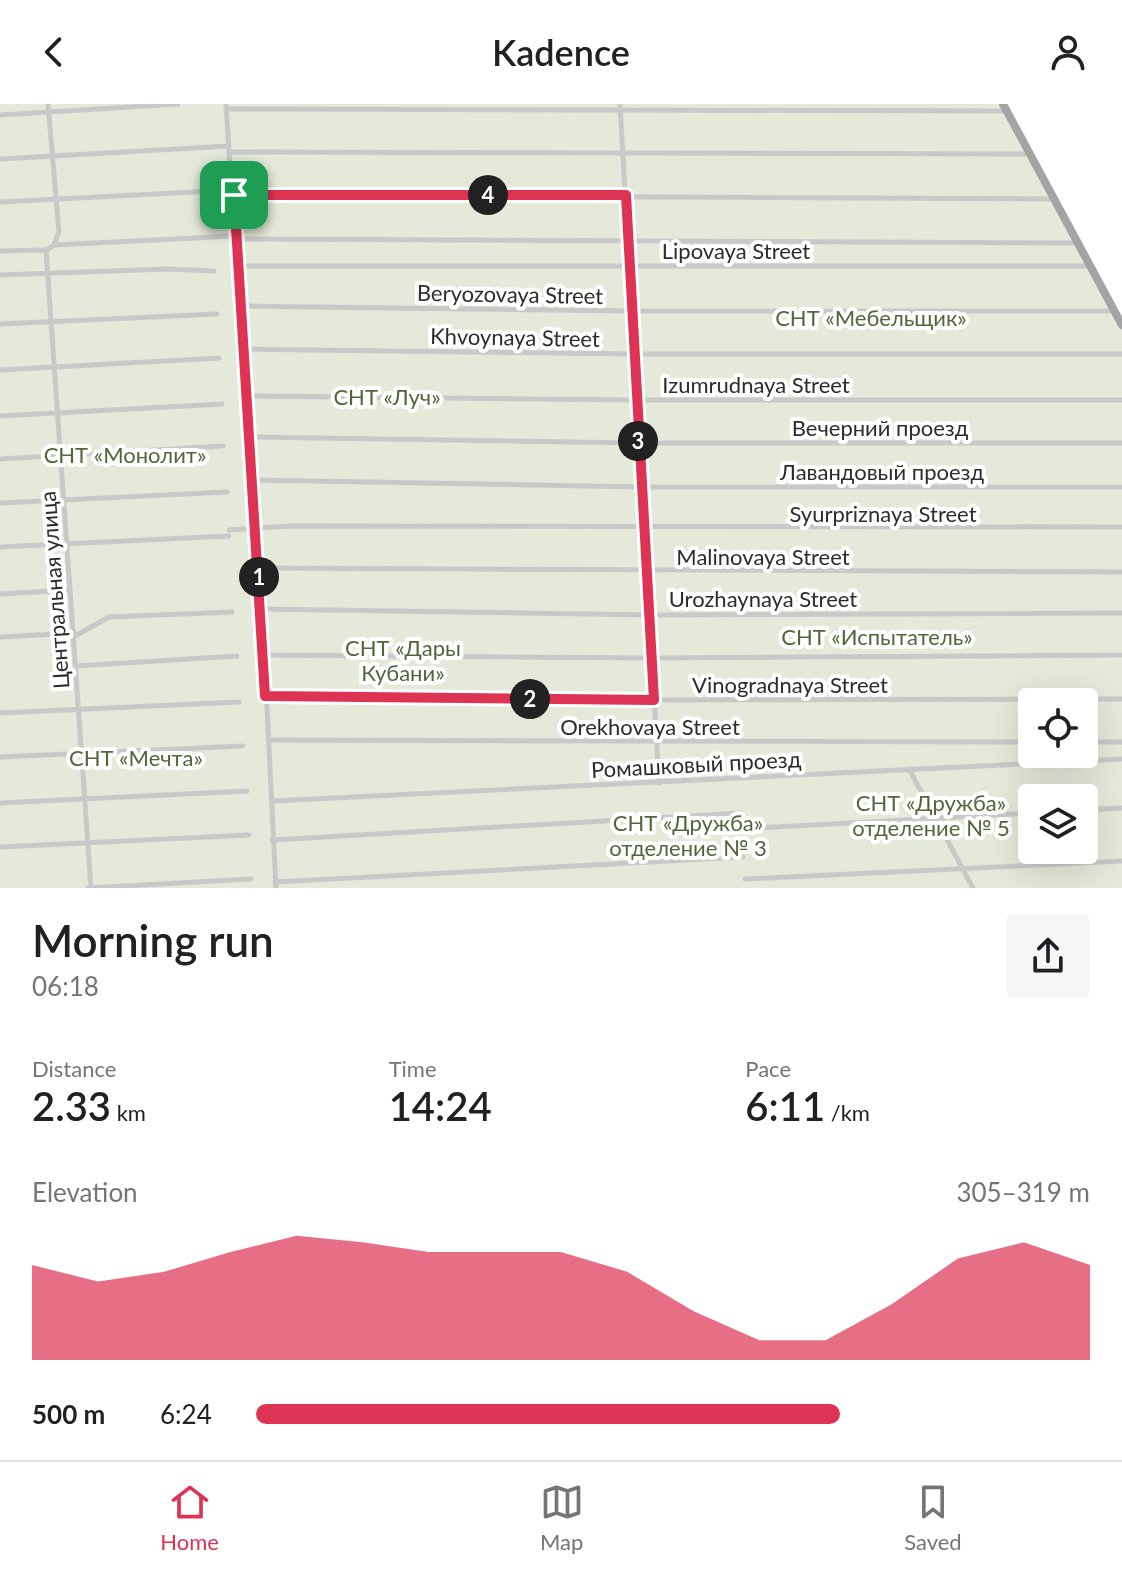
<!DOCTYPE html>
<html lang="en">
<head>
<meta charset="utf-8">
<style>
	:root { --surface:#fff; --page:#f6f6f6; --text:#202124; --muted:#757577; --line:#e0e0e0; --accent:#de3352 }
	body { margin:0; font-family:Lato,sans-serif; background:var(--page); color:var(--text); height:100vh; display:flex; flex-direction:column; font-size:30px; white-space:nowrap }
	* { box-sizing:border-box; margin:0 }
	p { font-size:26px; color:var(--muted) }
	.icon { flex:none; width:44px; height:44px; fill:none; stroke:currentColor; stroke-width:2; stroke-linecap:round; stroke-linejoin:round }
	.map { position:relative; height:784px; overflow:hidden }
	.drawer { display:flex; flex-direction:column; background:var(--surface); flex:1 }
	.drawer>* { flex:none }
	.tools { position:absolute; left:1018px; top:584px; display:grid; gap:16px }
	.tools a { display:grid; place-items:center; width:80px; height:80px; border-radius:8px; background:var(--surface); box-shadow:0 8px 32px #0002; font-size:40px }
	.pin { position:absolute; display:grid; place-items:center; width:68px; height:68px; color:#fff; margin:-34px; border-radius:16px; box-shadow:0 4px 12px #0006 }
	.km { position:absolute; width:40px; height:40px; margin:-20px; border-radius:50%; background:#222; color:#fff; font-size:22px; line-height:40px; text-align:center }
	.round { display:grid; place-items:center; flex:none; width:84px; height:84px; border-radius:8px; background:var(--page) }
	.headline { display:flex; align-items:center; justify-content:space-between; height:136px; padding:0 32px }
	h1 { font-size:44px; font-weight:600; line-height:60px }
	.figures { display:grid; grid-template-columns:repeat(3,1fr); gap:12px; height:136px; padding:8px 32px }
	.figures div { display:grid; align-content:center }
	.figures b { font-size:40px; font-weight:600 }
	.figures small { font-size:22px; font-weight:400 }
	.figures p { font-size:22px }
	.chart { height:224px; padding:16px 32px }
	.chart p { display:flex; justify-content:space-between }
	.chart svg { width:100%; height:144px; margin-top:8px; fill:var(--accent); opacity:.7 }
	ul { padding:0 32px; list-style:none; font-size:26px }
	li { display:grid; grid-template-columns:128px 96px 1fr; align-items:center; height:60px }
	li i { height:20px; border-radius:10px; background:var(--accent) }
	header { display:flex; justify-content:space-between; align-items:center; height:104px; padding:0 32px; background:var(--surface); font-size:36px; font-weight:600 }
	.tab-bar { display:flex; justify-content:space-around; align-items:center; height:112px; border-top:2px solid var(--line); background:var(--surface); font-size:22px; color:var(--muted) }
	.tab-bar a { display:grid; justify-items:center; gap:4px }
	.tab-bar .active { color:var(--accent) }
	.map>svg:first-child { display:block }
	.green { fill:#e4e9d9; fill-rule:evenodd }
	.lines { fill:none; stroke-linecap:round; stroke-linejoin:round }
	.minor { stroke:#c9c9c9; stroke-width:5 }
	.primary { stroke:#a4a4a4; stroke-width:8 }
	.route-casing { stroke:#fff; stroke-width:16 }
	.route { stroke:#de3352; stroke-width:10 }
	.labels { text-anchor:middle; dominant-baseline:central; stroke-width:8; stroke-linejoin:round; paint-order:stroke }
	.street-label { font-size:22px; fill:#2c2c2c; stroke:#fff }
	.park-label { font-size:22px; fill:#53653b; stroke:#fff }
</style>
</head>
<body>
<header><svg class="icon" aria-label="back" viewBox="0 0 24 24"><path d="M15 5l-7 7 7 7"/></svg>Kadence<svg class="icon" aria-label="person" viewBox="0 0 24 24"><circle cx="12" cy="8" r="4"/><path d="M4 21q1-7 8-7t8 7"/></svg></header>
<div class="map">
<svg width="1122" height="784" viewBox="0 0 1122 784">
	<rect width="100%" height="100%" fill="#fff"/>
	<path class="green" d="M0,0h1003l119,221v563h-1122zM1032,598h52v52h-52zM1032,694h52v52h-52z"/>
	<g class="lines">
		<g class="minor">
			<path d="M48,0l11,128 -5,13 -8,5 45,638"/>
			<path d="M226,0l28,445 6,19 16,320"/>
			<path d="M620,0l39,679"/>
			<path d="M227,5l779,2"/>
			<path d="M0,11l178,-11"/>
			<path d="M230,48l799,2"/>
			<path d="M0,55l229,-13"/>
			<path d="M234,91l820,4"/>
			<path d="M0,98l233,-12"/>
			<path d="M235,135l843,4"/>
			<path d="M54,141l181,-9"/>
			<path d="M0,147l46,-1"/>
			<path d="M239,162h851"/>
			<path d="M0,171l167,-6 47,2"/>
			<path d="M241,202l392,5h481"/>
			<path d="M0,220l217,-10"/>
			<path d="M243,245l392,5h487"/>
			<path d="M0,266l219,-12"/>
			<path d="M246,292l391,4h485"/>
			<path d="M0,312l222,-12"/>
			<path d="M248,333l390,6h484"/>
			<path d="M0,355l223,-13"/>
			<path d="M252,376l391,7h479"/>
			<path d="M0,399l227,-11"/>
			<path d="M229,426l60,-4 833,1"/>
			<path d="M0,443l229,-11"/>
			<path d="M260,464l862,4"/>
			<path d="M0,490l69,-4"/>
			<path d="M261,505l388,6 473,-2"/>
			<path d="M75,532l34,-19 123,-5"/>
			<path d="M0,533l74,-4"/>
			<path d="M263,551l389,3 470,-3"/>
			<path d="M76,562l161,-10"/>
			<path d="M265,592l389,4 468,-1"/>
			<path d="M0,609l239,-11"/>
			<path d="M269,636l763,2"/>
			<path d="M1084,638h38"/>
			<path d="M0,653l243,-11"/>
			<path d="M909,665l64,119"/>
			<path d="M272,697l850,-42"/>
			<path d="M0,699l247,-12"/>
			<path d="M1084,706l38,-2"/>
			<path d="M741,725l291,-16"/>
			<path d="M272,736l470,-27"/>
			<path d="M0,743l249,-12"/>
			<path d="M745,775l377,-18"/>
			<path d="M275,778l468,-25"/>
			<path d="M88,784l163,-9"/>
		</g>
		<path class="primary" d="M1003,0l119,221"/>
	</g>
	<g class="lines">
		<g class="route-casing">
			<path id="route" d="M234,91h392l28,505 -389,-4z"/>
		</g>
		<use href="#route" class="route"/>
	</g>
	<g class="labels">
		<g class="street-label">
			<text x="736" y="146">Lipovaya Street</text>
			<text transform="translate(510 190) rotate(1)">Beryozovaya Street</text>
			<text transform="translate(515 233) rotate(1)">Khvoynaya Street</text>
			<text x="756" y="280">Izumrudnaya Street</text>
			<text x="880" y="323">Вечерний проезд</text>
			<text x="882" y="367">Лавандовый проезд</text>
			<text x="883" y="409">Syurpriznaya Street</text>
			<text x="763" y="452">Malinovaya Street</text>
			<text transform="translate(54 486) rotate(-94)">Центральная улица</text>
			<text x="763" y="494">Urozhaynaya Street</text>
			<text x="790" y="580">Vinogradnaya Street</text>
			<text x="650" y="622">Orekhovaya Street</text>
			<text transform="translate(696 660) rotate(-3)">Ромашковый проезд</text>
		</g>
		<g class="park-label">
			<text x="871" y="213">СНТ «Мебельщик»</text>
			<text x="387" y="292">СНТ «Луч»</text>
			<text x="125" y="350">СНТ «Монолит»</text>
			<text x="877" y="532">СНТ «Испытатель»</text>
			<text x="403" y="543">СНТ «Дары<tspan x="403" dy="25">Кубани»</tspan></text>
			<text x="136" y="653">СНТ «Мечта»</text>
			<text x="931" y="698">СНТ «Дружба»<tspan x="931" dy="25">отделение № 5</tspan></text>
			<text x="688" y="718">СНТ «Дружба»<tspan x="688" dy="25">отделение № 3</tspan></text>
		</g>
	</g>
</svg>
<div class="tools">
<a><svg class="icon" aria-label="locate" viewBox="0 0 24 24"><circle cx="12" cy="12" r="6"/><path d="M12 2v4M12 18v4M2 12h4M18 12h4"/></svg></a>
<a><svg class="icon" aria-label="layers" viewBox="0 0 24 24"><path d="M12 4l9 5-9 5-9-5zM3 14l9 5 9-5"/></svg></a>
</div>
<div class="pin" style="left:234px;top:91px;background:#1e9e55"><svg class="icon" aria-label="arrive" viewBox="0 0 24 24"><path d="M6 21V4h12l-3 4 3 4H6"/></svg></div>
<b class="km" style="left:259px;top:473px">1</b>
<b class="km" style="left:530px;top:595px">2</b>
<b class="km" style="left:638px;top:337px">3</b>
<b class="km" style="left:488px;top:91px">4</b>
</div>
<section class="drawer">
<div class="headline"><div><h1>Morning run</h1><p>06:18</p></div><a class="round"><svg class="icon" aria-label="share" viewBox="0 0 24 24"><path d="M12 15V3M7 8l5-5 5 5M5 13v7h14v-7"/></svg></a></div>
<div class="figures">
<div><p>Distance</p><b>2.33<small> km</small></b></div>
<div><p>Time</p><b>14:24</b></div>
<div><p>Pace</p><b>6:11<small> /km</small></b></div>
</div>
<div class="chart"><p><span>Elevation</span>305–319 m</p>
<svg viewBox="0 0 160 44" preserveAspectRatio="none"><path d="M0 44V15L10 20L20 17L30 11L40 6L50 8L60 11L70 11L80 11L90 17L100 29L110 38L120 38L130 27L140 13L150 8L160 15V44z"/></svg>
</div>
<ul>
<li><b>500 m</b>6:24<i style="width:70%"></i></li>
</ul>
</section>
<nav class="tab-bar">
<a class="active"><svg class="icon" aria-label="home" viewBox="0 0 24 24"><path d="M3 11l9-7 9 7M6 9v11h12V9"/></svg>Home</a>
<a><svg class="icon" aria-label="map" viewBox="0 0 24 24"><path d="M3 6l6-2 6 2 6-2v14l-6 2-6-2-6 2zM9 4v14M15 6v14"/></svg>Map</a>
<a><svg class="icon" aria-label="saved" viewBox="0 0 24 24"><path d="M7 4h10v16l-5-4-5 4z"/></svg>Saved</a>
</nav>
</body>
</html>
